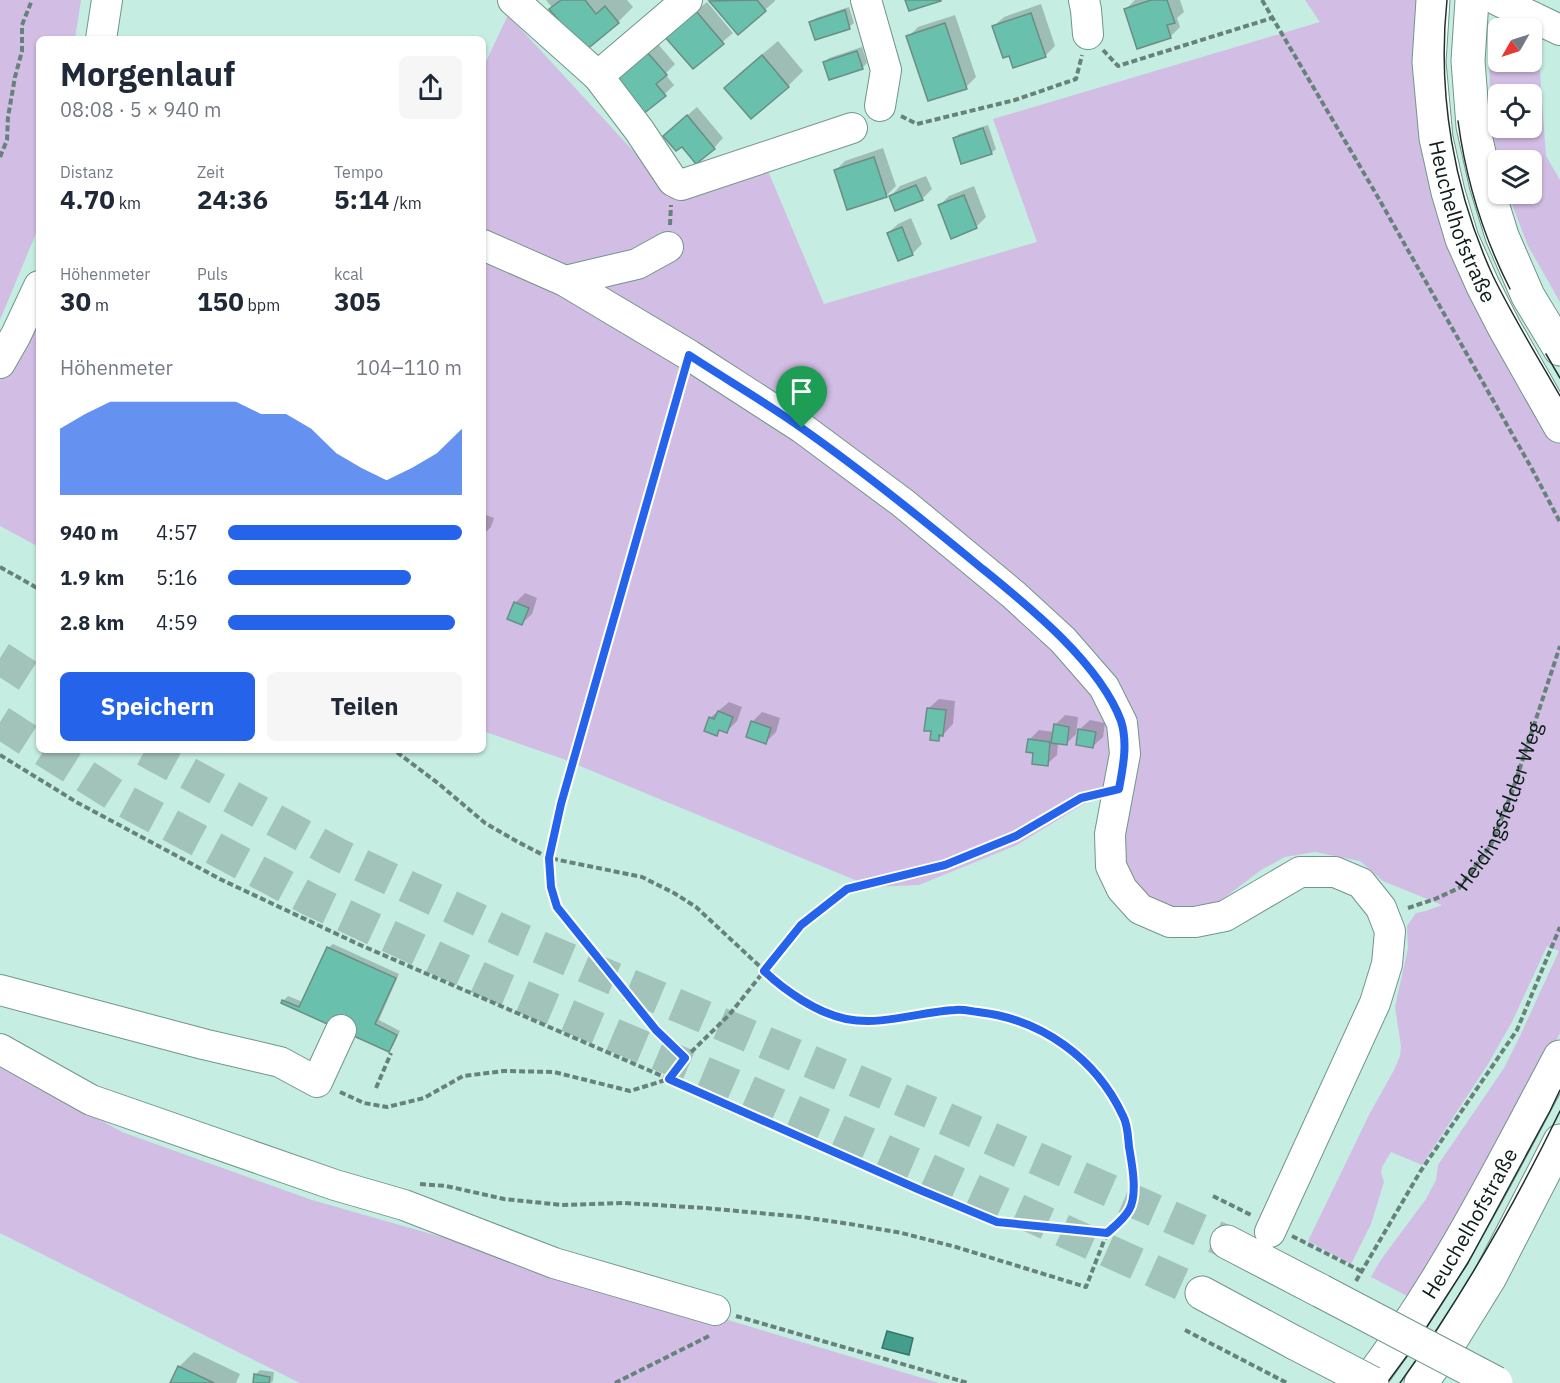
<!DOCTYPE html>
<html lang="de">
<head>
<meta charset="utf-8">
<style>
	:root { --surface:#fff; --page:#f6f6f7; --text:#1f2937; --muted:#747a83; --accent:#2563eb }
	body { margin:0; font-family:"IBM Plex Sans",sans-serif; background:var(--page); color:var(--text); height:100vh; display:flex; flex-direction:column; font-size:22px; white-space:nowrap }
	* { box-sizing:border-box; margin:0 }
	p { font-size:20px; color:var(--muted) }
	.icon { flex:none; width:33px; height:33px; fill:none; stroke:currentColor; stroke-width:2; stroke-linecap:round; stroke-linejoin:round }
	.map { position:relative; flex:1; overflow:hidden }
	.side { position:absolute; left:36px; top:36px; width:450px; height:717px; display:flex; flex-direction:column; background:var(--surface); border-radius:9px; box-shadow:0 2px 4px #0004 }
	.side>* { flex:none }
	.needle { width:39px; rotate:231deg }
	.controls { position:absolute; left:1488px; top:18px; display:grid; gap:12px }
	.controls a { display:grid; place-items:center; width:54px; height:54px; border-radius:9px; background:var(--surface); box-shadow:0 2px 4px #0004; font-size:30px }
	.pin { position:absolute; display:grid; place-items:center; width:51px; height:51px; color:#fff; margin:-62px -26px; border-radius:50% 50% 50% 0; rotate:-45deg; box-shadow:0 0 6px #0007 }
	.pin .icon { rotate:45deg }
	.round { display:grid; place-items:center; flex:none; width:63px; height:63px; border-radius:9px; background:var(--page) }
	.head { display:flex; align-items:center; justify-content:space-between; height:102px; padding:0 24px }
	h1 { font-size:33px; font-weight:700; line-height:45px }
	.stats { display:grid; grid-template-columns:repeat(3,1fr); gap:9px; height:102px; padding:6px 24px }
	.stats div { display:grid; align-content:center }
	.stats b { font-size:26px; font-weight:700 }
	.stats small { font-size:16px; font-weight:400 }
	.stats p { font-size:16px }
	.chart { height:168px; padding:12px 24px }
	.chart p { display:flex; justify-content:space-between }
	.chart svg { width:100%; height:108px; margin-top:6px; fill:var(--accent); opacity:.7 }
	.primary-button { display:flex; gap:12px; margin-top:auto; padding:12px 24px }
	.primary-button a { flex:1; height:69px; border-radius:9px; background:var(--accent); color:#fff; font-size:24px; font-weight:700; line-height:69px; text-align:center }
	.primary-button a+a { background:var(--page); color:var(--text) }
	ul { padding:0 24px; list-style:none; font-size:20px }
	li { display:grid; grid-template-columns:96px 72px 1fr; align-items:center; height:45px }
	li i { height:15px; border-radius:8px; background:var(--accent) }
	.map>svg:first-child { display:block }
	.green { fill:#d2bde4; fill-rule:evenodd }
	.water { fill:#459e8b; stroke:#347768; stroke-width:1.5 }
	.shadow { fill:#0003 }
	.building { fill:#69c1ad; stroke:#6a8e85; stroke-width:1.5 }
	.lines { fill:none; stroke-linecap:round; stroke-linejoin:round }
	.highway-tunnel { stroke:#a1c3ba; stroke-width:33; stroke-dasharray:33 16; stroke-linecap:butt }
	.minor-casing { stroke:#71968c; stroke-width:32 }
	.major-casing { stroke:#71968c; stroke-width:35 }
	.highway-casing { stroke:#71968c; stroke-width:35 }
	.path { stroke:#67827b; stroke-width:4; stroke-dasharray:6 3; stroke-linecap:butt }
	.minor { stroke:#fff; stroke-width:30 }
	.major { stroke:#fff; stroke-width:33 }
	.highway { stroke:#fff; stroke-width:33 }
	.tram { stroke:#20312d; stroke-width:1.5 }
	.highway-bridge-casing { stroke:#71968c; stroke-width:35; stroke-linecap:butt }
	.highway-bridge { stroke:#fff; stroke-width:33 }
	.route-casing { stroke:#fff; stroke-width:12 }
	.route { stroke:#2563eb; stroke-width:8 }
	.labels { text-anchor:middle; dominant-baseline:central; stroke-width:6; stroke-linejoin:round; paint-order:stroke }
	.street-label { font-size:21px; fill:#0d1c18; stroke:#c6ede2 }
</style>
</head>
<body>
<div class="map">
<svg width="1560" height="1383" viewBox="0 0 1560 1383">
	<rect width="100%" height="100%" fill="#c6ede2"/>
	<g class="green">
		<path d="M0,0h81l-6,39h-36v187l-39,94z"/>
		<path d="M1305,0h118l-2,98 127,324 12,22v589l-56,112 -95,152 -38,-20 9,-16 46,-62 10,-19 2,-15 66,-97 16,-32 39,-85 -12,-5 -35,76 -24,42 -66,101 -31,-13 -9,15 -1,6 3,9 -13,42 -20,40 -43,-23 61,-126 25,-45 6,-14 1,-10 -6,-39 13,-59 -1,-22 9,-13 10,-2 16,-6 -59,-24 -23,-20 -45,-9 -30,5 -24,13 -42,32 -28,8 -27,-1 -27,-20 -13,-20v-29l5,-27 -32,-17 -80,49 -98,40 -47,2 -309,-128 -80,-28v-663l25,-53 163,177 97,-21 56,133 213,-62 -44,-123 327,-97z"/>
		<path d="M1488,22l14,6h-4v34h34v-20l6,3 8,111 14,24v122l-32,-56 -20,-52h24v-34h-34v10l-6,-18zM1498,94h34v34h-34z"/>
		<path d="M39,318v229l-39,-21v-146l29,-38z"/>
		<path d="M0,1064l122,68 190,68 315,90 312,93h-639l-300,-150z"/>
	</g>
	<path class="water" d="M887,1331l26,7 -4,17 -27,-7z"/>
	<g class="shadow">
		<path d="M546,0h81l6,7 -15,15 -33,27z"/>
		<path d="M712,0h63v1l-36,32z"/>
		<path d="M1135,0h45l4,12 -7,6 3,9 -10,10 -44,-28z"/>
		<path d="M707,2l26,31 -40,34 -16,-40z"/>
		<path d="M1041,4l14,42 -10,10 -35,-1 -16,-29 10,-9z"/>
		<path d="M849,7l5,16 -5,4 -38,-5 5,-4z"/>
		<path d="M955,15l21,62 -10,10 -58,-50 10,-10z"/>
		<path d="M778,41l25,30 -15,15 -62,2 14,-15z"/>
		<path d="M658,44l17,20 -10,10 9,11 -9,9 -49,-14z"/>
		<path d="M862,47l5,16 -5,5 -37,-6 4,-4z"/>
		<path d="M697,107l26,31 -9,10 -39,-22z"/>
		<path d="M988,125l8,24 -5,4 -36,-15 4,-4z"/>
		<path d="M883,148l13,38 -10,10 -50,-26 9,-9z"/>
		<path d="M926,176l6,13 -10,10 -31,-3 9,-10z"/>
		<path d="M974,186l12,31 -9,9 -25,11 -13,-31 10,-10z"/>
		<path d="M911,218l11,26 -10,10 -24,-21 10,-9z"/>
		<path d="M483,514l11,4 -3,9 -8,8z"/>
		<path d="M525,593l12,5 -5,16 -10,9 -7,-20z"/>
		<path d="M939,699l16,2 -2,23 -15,16 -6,-10 -3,-22z"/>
		<path d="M729,702l13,5 -5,14 -10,10 -6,-2 -5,5 -6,-16z"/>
		<path d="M762,712l18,6 -4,14 -10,10 -14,-20z"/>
		<path d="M1065,715l13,2 -2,17 -10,10 -8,-1 -1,12 -10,9 -12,-13 -6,-11 10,-10 15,2 1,-7z"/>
		<path d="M1090,720l15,3 -2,14 -10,9 -13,-17z"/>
		<path d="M333,944l66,30 -20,46 21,11 -7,15 -4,5 -106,-50 5,-5 15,6 25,-54z"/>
		<path d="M194,1352l46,22 -4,9h-64l7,-16z"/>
		<path d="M260,1370l14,2 -1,9 -2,2h-17l1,-8z"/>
	</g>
	<g class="building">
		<path d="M561,0h24l11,14 9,-8 14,17 -34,28 -36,-42z"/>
		<path d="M757,0l9,11 -28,24 -29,-34z"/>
		<path d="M905,0h36v1l-32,10z"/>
		<path d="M1151,0h16l8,23 -8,2 4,13 -34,11 -13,-40z"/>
		<path d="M845,10l5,19 -35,11 -6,-18z"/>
		<path d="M696,11l28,33 -31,25 -28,-32z"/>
		<path d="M1031,13l15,44 -33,11 -4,-12 -6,2 -11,-32z"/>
		<path d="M945,23l22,66 -39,12 -22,-65z"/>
		<path d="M857,51l6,18 -34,11 -6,-18z"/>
		<path d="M647,52l20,23 -11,9 10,12 -23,18 -29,-34z"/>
		<path d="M762,55l27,32 -38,32 -27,-31z"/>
		<path d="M687,115l28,34 -19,15 -14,-17 -6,4 -13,-15z"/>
		<path d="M983,128l9,26 -31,10 -8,-26z"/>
		<path d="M874,157l13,40 -40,13 -13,-40z"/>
		<path d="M916,185l7,15 -28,11 -6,-15z"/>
		<path d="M964,195l13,33 -26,11 -13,-34z"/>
		<path d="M902,227l11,28 -15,6 -11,-28z"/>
		<path d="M514,602l15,6 -7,17 -15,-6z"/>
		<path d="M927,708l19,2 -3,26 -4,-1v6l-9,-1 1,-9h-7z"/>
		<path d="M718,711l15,6 -6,16 -8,-3 -2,6 -13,-5 5,-14 5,2z"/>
		<path d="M751,721l20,7 -5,16 -20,-7z"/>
		<path d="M1054,724l15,3 -2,18 -16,-2z"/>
		<path d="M1078,729l18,3 -3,16 -17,-3z"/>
		<path d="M1028,739l22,3 -2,24 -16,-2 1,-11 -7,-1z"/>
		<path d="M327,947l69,31 -21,46 22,11 -8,17 -108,-49 1,-3 17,7z"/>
		<path d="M178,1366l36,17h-44z"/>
		<path d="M254,1374l16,3 -1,6h-16z"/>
	</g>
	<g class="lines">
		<g class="highway-tunnel">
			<path d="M0,658l39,25"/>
			<path d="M0,722l39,25"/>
			<path d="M44,750l79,50 188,100 184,85 238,100 193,84 276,124"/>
			<path d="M145,750l194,105 181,84 424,179 283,124"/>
		</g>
		<g class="minor-casing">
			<g id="minor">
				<path d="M513,0l85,76 41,54 34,51 8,4 171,-57"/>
				<path d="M866,0l20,70 -6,36"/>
				<path d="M1084,0l2,10 2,24"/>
				<path d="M1497,0l63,30"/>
				<path d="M101,39l6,-39"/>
				<path d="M598,76l89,-76"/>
				<path d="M483,245l82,36 124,74 113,73 101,75 111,92 49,45 41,47 18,36 3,31 -15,80 1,32 11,23 18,20 30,13h25l30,-6 75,-44h35l26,11 20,25 9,23 -3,33 -12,39 -105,229"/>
				<path d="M565,281l72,-17 31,-17"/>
				<path d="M0,363l16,-28 23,-49"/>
				<path d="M0,990l203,54 77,18 37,20 24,-52"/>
				<path d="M0,1049l91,51 244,85 69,20 150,58 161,47"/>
			</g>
		</g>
		<g class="major-casing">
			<g id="major">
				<path id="s2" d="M1433,0l-4,62 7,76 12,54 14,47 21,47 21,41 56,99"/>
				<path d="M1472,0l-4,61 5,65 13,58 16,52 26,60 32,53"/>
				<path id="s3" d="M1367,1383c77,-101 134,-215 193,-326"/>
				<path d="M1421,1383l25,-35 44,-71 70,-136"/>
			</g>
		</g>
		<g class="highway-casing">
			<g id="highway">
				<path d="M1227,1242l94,49"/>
				<path d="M1202,1293l93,50"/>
			</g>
		</g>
		<g class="path">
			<path d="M1262,0l113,192 157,277 28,53"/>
			<path d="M1103,50l15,16 154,-48"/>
			<path d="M901,116l16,8 98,-24 61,-21 6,-24"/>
			<path d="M0,157l7,-17 1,-23 7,-40 7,-26v-26l10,-25"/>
			<path d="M670,225l1,-20"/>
			<path d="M682,379l-121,425 -12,54 2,29 6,20 98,123 30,28"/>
			<path d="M0,567l39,22"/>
			<path d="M0,755l78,48 144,77 136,64 311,135 251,111 77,32 110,11 15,-13 9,-11 3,-15 -3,-36 -7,-40 -18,-31 -24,-29 -28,-21 -31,-15 -30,-8 -36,-4 -36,4 -36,7 -39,-2 -24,-8 -40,-24 -86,-80 -22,-14 -32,-16 -93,-19 -31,-16 -33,-19 -46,-39 -45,-34"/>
			<path id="s1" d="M1408,908l27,-9 24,-11 32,-43 21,-53 48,-146"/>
			<path d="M376,1088l15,-35"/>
			<path d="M340,1092l24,11 23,4 37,-9 39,-22 41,-5 50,1 76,19 39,-12 16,-21 44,-43 72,-90 46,-36 98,-24 71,-29 65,-38 11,-2"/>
			<path d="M420,1184l26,2 58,13 58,6 62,-2 81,5 97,9 48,7 52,9 54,14 130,40 21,-54"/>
			<path d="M1213,1196l38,19"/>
			<path d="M1292,1236l69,35"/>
			<path d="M1356,1281l64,-109 97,-142 43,-103"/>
			<path d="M736,1316l232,67"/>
			<path d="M1185,1330l102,53"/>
			<path d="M615,1383l96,-48"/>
		</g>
		<use href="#minor" class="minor"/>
		<use href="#major" class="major"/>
		<use href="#highway" class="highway"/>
		<g class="tram">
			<path d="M1447,0c-10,94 7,191 46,276 20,41 44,80 67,120"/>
			<path d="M1458,121c8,59 25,115 52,168"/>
			<path d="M1546,354l14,24"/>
			<path d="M1387,1383l28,-38 53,-82 82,-152 10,-21"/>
			<path d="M1400,1383c61,-85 114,-177 160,-272"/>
		</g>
		<g class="highway-bridge-casing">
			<g id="highway-bridge">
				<path d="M1321,1291l175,92"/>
				<path d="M1295,1343l77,40"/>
			</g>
		</g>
		<use href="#highway-bridge" class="highway-bridge"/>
	</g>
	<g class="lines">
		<g class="route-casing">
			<path id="route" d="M689,355c38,25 78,48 114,74 61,43 118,89 176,137 48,39 120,96 142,155 7,22 2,46 -2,68l-38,9 -65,38 -71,29 -98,24 -46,36 -37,46c21,20 53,42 82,48 37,7 72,-7 109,-9 7,-1 15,1 23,2 63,7 118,46 145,104 5,9 5,22 6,31 3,17 9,48 0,63 -5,9 -14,16 -22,23l-110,-11 -77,-32 -251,-111 16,-21 -29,-28 -99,-123 -6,-20 -2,-29 12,-54z"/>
		</g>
		<use href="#route" class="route"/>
	</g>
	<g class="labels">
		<g class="street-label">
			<text stroke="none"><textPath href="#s2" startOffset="226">Heuchelhofstraße</textPath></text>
			<text stroke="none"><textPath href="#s1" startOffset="147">Heidingsfelder Weg</textPath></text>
			<text stroke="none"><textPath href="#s3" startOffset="190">Heuchelhofstraße</textPath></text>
		</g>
	</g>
</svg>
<div class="controls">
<a><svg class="needle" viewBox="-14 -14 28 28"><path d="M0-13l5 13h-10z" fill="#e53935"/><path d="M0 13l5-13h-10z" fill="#747a83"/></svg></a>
<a><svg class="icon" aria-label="locate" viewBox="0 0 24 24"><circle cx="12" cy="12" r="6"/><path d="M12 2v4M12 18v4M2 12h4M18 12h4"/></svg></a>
<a><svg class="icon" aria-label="layers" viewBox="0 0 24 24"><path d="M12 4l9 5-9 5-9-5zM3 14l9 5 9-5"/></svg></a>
</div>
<div class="pin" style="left:802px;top:428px;background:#1e9e55"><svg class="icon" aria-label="arrive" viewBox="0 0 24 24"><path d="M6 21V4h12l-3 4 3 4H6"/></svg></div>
<section class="side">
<div class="head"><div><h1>Morgenlauf</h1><p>08:08 · 5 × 940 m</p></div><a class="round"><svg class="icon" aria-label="share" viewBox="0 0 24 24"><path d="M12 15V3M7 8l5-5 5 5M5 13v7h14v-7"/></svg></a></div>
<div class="stats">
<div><p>Distanz</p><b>4.70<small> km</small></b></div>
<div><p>Zeit</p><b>24:36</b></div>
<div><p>Tempo</p><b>5:14<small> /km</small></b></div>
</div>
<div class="stats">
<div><p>Höhenmeter</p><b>30<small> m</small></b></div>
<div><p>Puls</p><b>150<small> bpm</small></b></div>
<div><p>kcal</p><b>305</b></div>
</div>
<div class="chart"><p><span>Höhenmeter</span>104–110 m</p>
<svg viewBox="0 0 160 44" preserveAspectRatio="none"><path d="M0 44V17L10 11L20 6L30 6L40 6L50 6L60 6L70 6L80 11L90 11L100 17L110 27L120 33L130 38L140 33L150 27L160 17V44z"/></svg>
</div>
<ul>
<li><b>940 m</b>4:57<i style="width:100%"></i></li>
<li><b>1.9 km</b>5:16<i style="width:78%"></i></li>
<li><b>2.8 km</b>4:59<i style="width:97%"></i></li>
</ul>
<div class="primary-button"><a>Speichern</a><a>Teilen</a></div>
</section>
</div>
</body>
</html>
